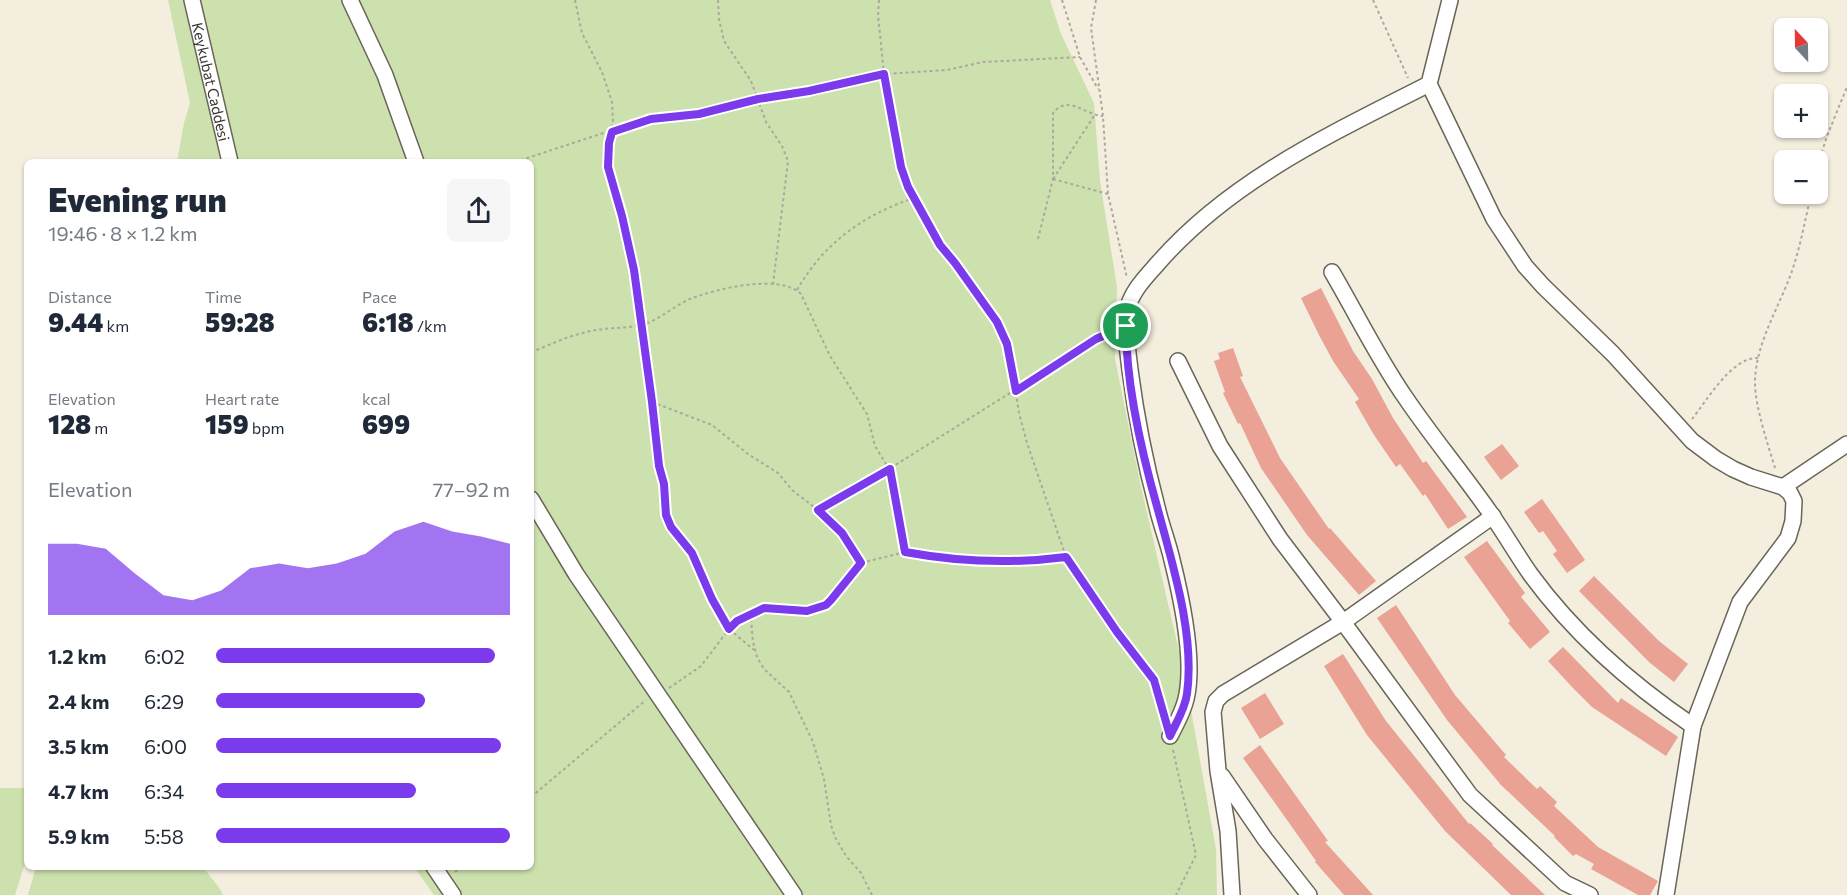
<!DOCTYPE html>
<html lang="en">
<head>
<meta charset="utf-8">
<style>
	:root { --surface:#fff; --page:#f6f6f7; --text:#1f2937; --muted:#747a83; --accent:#7c3aed }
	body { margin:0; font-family:Commissioner,sans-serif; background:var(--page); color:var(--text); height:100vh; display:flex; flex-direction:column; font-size:22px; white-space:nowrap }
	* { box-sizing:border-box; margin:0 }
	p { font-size:20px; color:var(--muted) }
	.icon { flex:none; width:33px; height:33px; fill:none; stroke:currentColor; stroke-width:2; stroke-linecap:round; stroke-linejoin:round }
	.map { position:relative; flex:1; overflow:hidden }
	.side { position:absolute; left:24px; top:159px; width:510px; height:711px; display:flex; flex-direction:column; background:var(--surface); border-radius:9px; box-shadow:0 2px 4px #0004 }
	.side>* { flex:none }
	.needle { width:39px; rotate:338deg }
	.fabs { position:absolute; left:1774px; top:18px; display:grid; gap:12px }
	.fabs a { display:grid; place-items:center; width:54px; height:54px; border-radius:9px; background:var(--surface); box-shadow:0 2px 4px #0004; font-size:30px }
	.pin { position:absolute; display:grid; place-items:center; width:51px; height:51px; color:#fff; margin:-26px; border:3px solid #fff; border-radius:50%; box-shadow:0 2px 6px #0007 }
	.round { display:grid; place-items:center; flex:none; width:63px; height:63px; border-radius:9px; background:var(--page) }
	.headline { display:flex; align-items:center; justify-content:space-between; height:102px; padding:0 24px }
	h1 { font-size:33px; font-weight:800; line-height:45px }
	.figures { display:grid; grid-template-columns:repeat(3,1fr); gap:9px; height:102px; padding:6px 24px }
	.figures div { display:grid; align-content:center }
	.figures b { font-size:26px; font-weight:800 }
	.figures small { font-size:16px; font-weight:400 }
	.figures p { font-size:16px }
	.chart { height:168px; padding:12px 24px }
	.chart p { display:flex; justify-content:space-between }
	.chart svg { width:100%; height:108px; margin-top:6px; fill:var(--accent); opacity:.7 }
	ul { padding:0 24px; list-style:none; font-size:20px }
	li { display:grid; grid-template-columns:96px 72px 1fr; align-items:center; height:45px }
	li i { height:15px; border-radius:8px; background:var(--accent) }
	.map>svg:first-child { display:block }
	.green { fill:#cce1ae }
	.building { fill:#e9a293 }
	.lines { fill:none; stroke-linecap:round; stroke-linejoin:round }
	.minor-casing { stroke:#6a6557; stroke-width:18 }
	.path { stroke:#aca89b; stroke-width:2; stroke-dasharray:3 3; stroke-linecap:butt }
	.minor { stroke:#fff; stroke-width:15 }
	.route-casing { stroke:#fff; stroke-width:12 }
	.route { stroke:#7c3aed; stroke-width:8 }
	.labels { text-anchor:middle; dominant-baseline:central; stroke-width:4.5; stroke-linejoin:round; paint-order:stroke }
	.street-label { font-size:15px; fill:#383630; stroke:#f4eede }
</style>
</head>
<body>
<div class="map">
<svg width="1847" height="895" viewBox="0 0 1847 895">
	<rect width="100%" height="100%" fill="#f4eede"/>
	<g class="green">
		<path d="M168,0h882l11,34 33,69 6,78 17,106 -2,72 26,128 44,190 31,172 1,46h-783l-20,-28h117v-705h-354l7,-39 6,-20z"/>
		<path d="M0,788h24l3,3v66l-12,38h-15z"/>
		<path d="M36,867h167l17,22 3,6h-195z"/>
	</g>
	<g class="building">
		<path d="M1321,288l32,63 19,28 21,39 30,45 3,-2 41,56 -19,12 -23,-35 -2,2 -23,-32 -4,3 -22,-32 -19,-33 4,-3 -26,-38 -14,-26 -18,-37z"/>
		<path d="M1233,348l10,28 -3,1 40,81 49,71 1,-1 46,53 -17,14 -52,-60 -46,-67 -21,-45 -2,1 -15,-31 2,-1 -11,-31 6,-2 -2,-6z"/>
		<path d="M1502,444l17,22 -18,14 -17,-23z"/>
		<path d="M1542,499l43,61 -18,13 -14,-19 4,-3 -14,-20 -4,2 -15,-21z"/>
		<path d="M1487,541l38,52 -4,4 29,35 -20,17 -22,-26 2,-2 -46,-64z"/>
		<path d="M1594,576l65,65 29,23 -14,18 -25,-20 -70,-71z"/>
		<path d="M1396,605l59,90 51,60 -2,2 33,32 3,-3 17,16 -3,4 44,41 60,34 -8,14h-12l-47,-26 3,-5 -18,-10 -3,2 -19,-19 1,-1 -54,-51 -54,-65 -70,-102z"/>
		<path d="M1563,647l55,56 3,-5 57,39 -12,19 -74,-49 -20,-20 -24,-26z"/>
		<path d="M1343,654l43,67 83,103 1,-1 23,21 -1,1 53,50h-34l-66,-64 -78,-96 -43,-69z"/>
		<path d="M1265,693l19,31 -24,15 -19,-31z"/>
		<path d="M1260,745l68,96 -3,1 48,53h-29l-29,-33 1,-1 -73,-103z"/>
	</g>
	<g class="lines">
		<g class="minor-casing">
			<g id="minor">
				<path id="s1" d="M192,0l38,162"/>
				<path d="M350,0l35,75 31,87"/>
				<path d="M1429,84l65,135 31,47 18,20 70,68 79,87 24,18 17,10 18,8 32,10 7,6 4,8 -1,20 -5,17 -48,64 -47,124 -27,169"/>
				<path d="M1332,272c24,41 46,86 73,125 27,40 59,78 86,117 14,20 26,41 40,61 44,60 100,109 162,151"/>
				<path d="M1178,361l42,85 60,93 63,83 127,173 95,88 25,12"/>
				<path d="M1783,487l64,-43"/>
				<path d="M531,499l45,75 218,321"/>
				<path d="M1170,736c6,-12 13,-24 16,-37 9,-37 -5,-103 -14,-139 -4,-18 -11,-35 -15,-53 -12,-45 -21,-91 -27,-137 -2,-19 -6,-40 -3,-59 4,-20 19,-34 32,-49 73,-83 174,-129 270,-178l21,-84"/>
				<path d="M1222,776l43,63 44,56"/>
				<path d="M434,867l19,28"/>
				<path d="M1232,895l-4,-64 -10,-60 -5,-59 3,-11 7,-7 120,-72 150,-106"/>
			</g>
		</g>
		<g class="path">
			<path d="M575,0l7,33 20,39 10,30 1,20 -4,21 -1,24 14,49 12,54 18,132 7,64 6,18 1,31 5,12 21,26 20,46 17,30 25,21"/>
			<path d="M718,0l1,19 5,22 27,40 15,41 16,24 6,15 -15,123"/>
			<path d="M879,0l-1,15 6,59 17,93 7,20 32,58 15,18 42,59 6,12 7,21 9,58 8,30 39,114 51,75 37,48 10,35"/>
			<path d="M1062,0l18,57 18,32"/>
			<path d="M1096,0l-5,28 12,88 5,78 19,84"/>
			<path d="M1373,0l35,78"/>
			<path d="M515,162l122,-40 33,-6 29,-2 59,-15 51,-8 75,-17 63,-4 36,-8 97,-5"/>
			<path d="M1818,164l9,-28 20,-49"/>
			<path d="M1053,179l41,-63"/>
			<path d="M1053,179l55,15"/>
			<path d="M1038,239l15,-60v-66c15,-19 32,2 50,3"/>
			<path d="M797,290c27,-47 66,-75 117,-92"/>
			<path d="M531,352c17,-6 34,-15 52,-19 19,-6 40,-4 59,-8 17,-5 32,-19 48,-26 25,-10 90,-26 111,-5l29,62 37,58 8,32 14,23 16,83"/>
			<path d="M652,402l60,23 36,29 30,19 14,17 26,20 24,23 19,30"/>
			<path d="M1692,419c16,-20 40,-62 66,-61"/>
			<path d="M1775,468c-7,-23 -20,-62 -20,-85 0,-38 23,-74 36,-109 9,-26 14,-53 20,-80"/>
			<path d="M818,510l71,-41 207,-130 17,-7"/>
			<path d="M669,688l32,-22 28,-37 8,-8 17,-7"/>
			<path d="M1173,750l23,105 -20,40"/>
			<path d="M531,797l115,-97"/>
			<path d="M455,872l6,-5"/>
			<path d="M872,895l-11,-22 -15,-17 -11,-19 -4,-12 -7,-46 -11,-37 -24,-50 -25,-23 -7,-12 -4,-15 -2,-23 7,-8 6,-3 43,3 12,-3 12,-8 30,-37 44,-11 30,6 63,4 68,-5"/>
		</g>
		<use href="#minor" class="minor"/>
	</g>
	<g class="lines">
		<g class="route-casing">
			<path id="route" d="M884,74l17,93 7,20 32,58 15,18 42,59 10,22 9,47 80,-52 30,-13c0,58 16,128 32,184 15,56 37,125 29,184 -2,15 -11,29 -17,42l-16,-56 -37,-48 -51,-75c-54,7 -107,5 -161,-5l-15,-83 -72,41 24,23 19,30 -30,37 -5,5 -19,6 -43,-3 -27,13 -8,8 -17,-30 -20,-46 -21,-26 -5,-12 -2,-31 -5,-18 -7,-64 -18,-132 -12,-54 -14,-49 1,-24 3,-11 39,-13 48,-5 59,-15 51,-8z"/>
		</g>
		<use href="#route" class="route"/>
	</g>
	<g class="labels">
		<g class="street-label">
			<text stroke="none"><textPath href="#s1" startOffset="84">Keykubat Caddesi</textPath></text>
		</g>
	</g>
</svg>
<div class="fabs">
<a><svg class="needle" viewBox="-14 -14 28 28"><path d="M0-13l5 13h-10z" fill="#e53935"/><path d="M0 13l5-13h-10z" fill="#747a83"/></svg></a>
<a>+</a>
<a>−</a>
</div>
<div class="pin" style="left:1126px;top:326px;background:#1e9e55"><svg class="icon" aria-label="arrive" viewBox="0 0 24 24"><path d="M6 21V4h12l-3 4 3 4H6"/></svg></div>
<section class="side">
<div class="headline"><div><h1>Evening run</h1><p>19:46 · 8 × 1.2 km</p></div><a class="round"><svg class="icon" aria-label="share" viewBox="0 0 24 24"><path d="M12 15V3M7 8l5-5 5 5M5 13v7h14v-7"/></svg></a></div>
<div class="figures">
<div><p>Distance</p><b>9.44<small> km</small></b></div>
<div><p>Time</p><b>59:28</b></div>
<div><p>Pace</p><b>6:18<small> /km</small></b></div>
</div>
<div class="figures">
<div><p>Elevation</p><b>128<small> m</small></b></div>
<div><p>Heart rate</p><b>159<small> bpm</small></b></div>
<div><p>kcal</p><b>699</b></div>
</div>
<div class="chart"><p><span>Elevation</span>77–92 m</p>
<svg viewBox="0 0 160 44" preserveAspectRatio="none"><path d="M0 44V15L10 15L20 17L30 27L40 36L50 38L60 34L70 25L80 23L90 25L100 23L110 19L120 10L130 6L140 10L150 12L160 15V44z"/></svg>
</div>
<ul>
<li><b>1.2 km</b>6:02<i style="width:95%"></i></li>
<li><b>2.4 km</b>6:29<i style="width:71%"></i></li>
<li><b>3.5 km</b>6:00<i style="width:97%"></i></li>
<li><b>4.7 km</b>6:34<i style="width:68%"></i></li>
<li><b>5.9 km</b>5:58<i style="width:100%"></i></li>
</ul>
</section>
</div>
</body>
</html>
